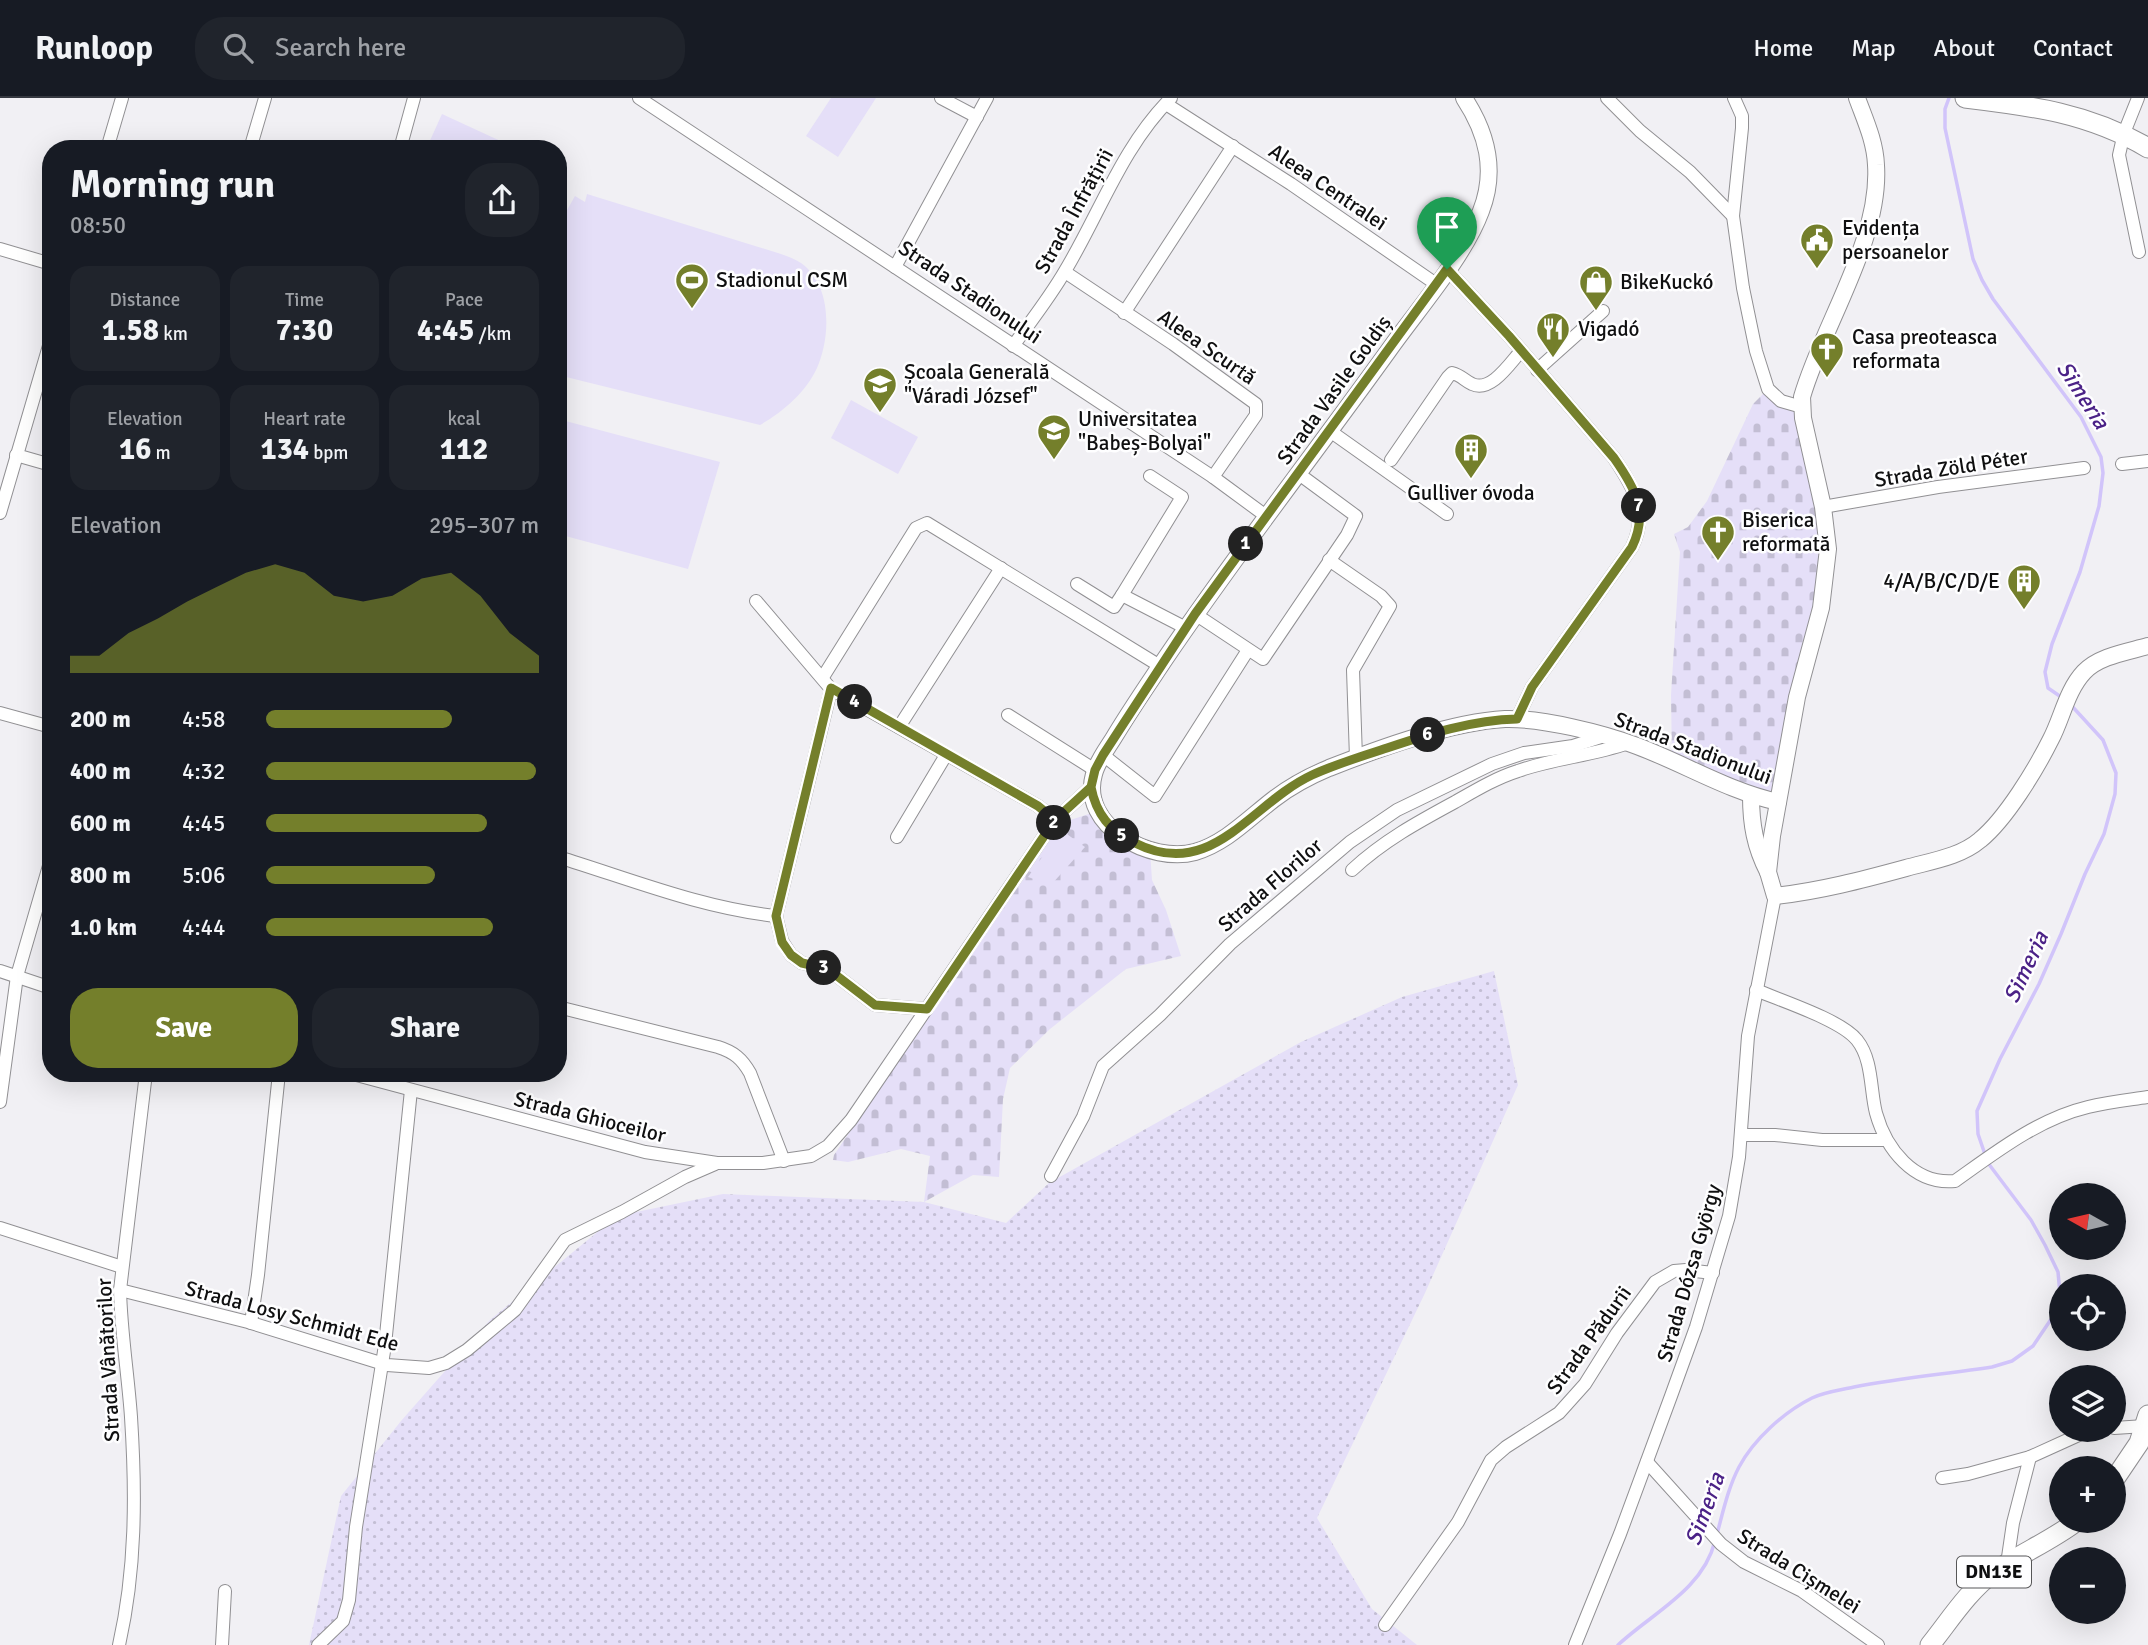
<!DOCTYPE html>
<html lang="en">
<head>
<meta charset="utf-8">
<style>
	:root { --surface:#171b24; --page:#20242c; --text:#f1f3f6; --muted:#9ea1a6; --line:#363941; --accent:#747f2b }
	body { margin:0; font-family:Signika,sans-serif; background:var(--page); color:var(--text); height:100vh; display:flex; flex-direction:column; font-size:26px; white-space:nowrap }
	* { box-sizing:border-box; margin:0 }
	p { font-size:23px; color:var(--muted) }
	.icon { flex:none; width:38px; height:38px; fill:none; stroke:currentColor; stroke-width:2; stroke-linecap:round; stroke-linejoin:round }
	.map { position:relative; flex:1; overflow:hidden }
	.sheet { position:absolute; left:42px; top:42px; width:525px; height:942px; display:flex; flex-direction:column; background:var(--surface); border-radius:28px; box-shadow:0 7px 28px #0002 }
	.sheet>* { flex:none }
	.needle { width:46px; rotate:278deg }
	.buttons { position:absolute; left:2049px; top:1085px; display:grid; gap:14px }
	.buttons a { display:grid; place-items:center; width:77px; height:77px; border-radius:50%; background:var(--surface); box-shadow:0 7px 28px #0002; font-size:35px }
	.pin { position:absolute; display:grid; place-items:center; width:60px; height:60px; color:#fff; margin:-72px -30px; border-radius:50% 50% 50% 0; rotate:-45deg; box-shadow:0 0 7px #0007 }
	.pin .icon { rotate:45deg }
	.km { position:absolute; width:35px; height:35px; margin:-18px; border-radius:50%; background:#222; color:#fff; font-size:19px; line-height:35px; text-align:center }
	.round { display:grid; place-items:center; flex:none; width:74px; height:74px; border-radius:28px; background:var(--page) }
	.head { display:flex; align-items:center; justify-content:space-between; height:119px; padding:0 28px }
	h1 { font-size:38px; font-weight:700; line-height:52px }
	.metrics { display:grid; grid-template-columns:repeat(3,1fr); gap:10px; height:119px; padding:7px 28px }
	.metrics div { display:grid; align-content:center; border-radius:18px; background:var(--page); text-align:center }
	.metrics b { font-size:30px; font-weight:700 }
	.metrics small { font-size:19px; font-weight:400 }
	.metrics p { font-size:19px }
	.chart { height:196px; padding:14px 28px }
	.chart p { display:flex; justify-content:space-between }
	.chart svg { width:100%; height:126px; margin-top:7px; fill:var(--accent); opacity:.7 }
	.action { display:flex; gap:14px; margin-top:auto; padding:14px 28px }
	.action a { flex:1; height:80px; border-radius:28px; background:var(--accent); color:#fff; font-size:28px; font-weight:700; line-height:80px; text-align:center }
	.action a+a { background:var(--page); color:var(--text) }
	ul { padding:0 28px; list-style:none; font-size:23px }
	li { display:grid; grid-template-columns:112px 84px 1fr; align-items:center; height:52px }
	li i { height:18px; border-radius:9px; background:var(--accent) }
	header { display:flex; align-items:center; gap:42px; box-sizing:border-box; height:98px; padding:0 35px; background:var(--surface); border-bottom:2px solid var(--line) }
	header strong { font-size:33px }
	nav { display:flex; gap:38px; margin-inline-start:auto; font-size:24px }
	.search { width:490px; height:63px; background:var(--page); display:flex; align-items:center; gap:18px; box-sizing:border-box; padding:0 24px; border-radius:28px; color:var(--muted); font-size:26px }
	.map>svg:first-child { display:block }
	.grass { fill:url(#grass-dots) }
	.cemetery { fill:url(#cemetery-stones) }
	.garden { fill:#e5dff8 }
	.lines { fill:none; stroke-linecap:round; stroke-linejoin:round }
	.stream { stroke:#d1c4fa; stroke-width:3.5 }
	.minor-casing { stroke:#919093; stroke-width:14 }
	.tertiary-casing { stroke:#919093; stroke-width:18 }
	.primary-casing { stroke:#919093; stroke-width:21 }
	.minor { stroke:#fff; stroke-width:12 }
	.tertiary { stroke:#fff; stroke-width:16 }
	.primary { stroke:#fff; stroke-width:19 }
	.route-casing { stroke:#fff; stroke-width:14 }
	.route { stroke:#747f2b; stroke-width:9 }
	.labels { text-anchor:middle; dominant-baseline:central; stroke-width:5; stroke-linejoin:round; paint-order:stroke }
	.shield { fill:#fefeff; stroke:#575758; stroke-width:2 }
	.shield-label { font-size:19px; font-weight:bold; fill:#0f0f10 }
	.street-label { font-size:21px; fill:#0f0f10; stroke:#fefeff }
	.poi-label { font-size:21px; fill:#0f0f10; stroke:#fefeff; text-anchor:start }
	.water-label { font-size:23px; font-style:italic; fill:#4b2287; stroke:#fefeff }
</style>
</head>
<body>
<header>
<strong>Runloop</strong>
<div class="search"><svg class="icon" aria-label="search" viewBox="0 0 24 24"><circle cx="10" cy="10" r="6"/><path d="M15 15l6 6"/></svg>Search here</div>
<nav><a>Home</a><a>Map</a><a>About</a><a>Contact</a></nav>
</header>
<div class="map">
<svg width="2148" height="1547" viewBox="0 0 2148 1547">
	<defs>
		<pattern id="grass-dots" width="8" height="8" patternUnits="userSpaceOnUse" patternTransform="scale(1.75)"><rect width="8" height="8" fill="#e5dff8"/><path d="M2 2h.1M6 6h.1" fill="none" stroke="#c3bed4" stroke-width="1.8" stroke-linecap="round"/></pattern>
		<pattern id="cemetery-stones" width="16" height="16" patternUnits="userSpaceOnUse" patternTransform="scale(1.75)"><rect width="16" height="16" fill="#e5dff8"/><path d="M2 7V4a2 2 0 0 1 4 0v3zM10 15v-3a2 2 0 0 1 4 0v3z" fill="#c3bed4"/></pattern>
	</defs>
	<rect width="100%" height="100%" fill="#f1f0f4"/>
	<path class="grass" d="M1494,873l24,114 -93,208 -108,225 55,91 45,36h-1108l32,-149 60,-75 89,-101 127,-104 106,-22 201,8 82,21 43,-40 252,-141 101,-45z"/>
	<g class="cemetery">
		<path d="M1768,291l34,18 25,127 -49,268 -106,-41 -1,-66 9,-143 -6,-18 14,-7 19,-26 46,-97z"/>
		<path d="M1098,713l52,40 2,29 14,30 15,46 -55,13 -76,60 -40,39 -7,31 -4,78 -26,-2 -49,27 6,-46 -29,-7 -53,13 -15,-2 1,-5 227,-332z"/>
	</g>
	<g class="garden">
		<path d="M831,0h45l-38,59 -32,-21z"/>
		<path d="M442,16l65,30 -2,5h-70l-7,-4z"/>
		<path d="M587,96l194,60c6,2 14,5 20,9 31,22 30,73 16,105 -11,24 -34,44 -57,57l-202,-50v-158l4,2 13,-23 10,6z"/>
		<path d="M851,302l67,37 -20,37 -67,-36z"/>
		<path d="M558,321l162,43 -32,107 -130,-35z"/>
		<path d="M1064,734l21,15 -34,38 -23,-8 29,-41z"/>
	</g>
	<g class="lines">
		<g class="stream">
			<path d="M1949,0l-4,11v19l28,131 9,21 11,19 88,118 20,40 2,16 -4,33 -19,66 -28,72 -7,28 3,16 16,11"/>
			<path d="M1717,1436c6,-22 11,-46 22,-67 15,-28 45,-55 73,-69 12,-6 29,-8 42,-11 46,-9 92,-13 138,-20l20,-6 21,-15 25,-37 2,-15 -2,-22 -13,-27 -14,-25 -43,-57 -10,-29 -1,-23 23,-52 39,-75 22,-50 24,-60 19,-40 11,-40 1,-21 -13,-33 -33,-36"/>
			<path d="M1618,1547c34,-32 85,-55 97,-104"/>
		</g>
		<g class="minor-casing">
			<g id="minor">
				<path d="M639,0l574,379 53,39"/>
				<path d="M941,0l36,19"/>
				<path d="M1607,0l33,33 50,41 43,44"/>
				<path d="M1734,0l8,18v12l-9,88 10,72 13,63 12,38 13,12 21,6"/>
				<path d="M2138,0l-14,35 -5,22 20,97"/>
				<path d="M1166,6l125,80 145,100"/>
				<path d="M107,51l15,-51"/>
				<path d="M250,51l15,-51"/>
				<path d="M400,51l14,-51"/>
				<path d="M0,151l51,15"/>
				<path d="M895,169l92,-169"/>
				<path d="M1447,171l62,67 105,122c20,30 35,54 18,89l-100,140 -15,32"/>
				<path d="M1065,174l108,72 83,60v11l-43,62"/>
				<path d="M1124,215l109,-167"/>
				<path d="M1013,248c18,-25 37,-49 52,-75 35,-58 57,-124 106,-173"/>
				<path d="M1537,272l66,-59"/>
				<path d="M1330,333l117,83"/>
				<path d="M16,357l35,10"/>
				<path d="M1391,362l57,-83 4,-4c9,2 13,8 20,11 19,9 38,-21 49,-33"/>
				<path d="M2122,366l26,-3"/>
				<path d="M1150,378l32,21 -60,98 64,33"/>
				<path d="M1823,409l115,-20 146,-19"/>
				<path d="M0,415l51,-174"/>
				<path d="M1329,462l52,36 9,10 -37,64 3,88"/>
				<path d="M1077,486l37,23 8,-12"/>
				<path d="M756,503l75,88 207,117 17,14"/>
				<path d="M1195,516l68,45 84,-124 9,-19 -57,-42"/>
				<path d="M823,579l93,-149 11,-5 233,143"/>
				<path d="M0,615l51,14"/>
				<path d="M1008,617l87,55"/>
				<path d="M899,629l102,-159"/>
				<path d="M1103,657l52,41 93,-146"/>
				<path d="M897,739l49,-82"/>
				<path d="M558,759c72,22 143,51 218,59l6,25 9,14 11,8 26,6 47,36 52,4"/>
				<path d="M1352,772c31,-29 66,-48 103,-68 21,-12 41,-24 63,-31 36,-13 74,-15 110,-28"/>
				<path d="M776,818l55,-227"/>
				<path d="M0,873l51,17"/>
				<path d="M1756,892c26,11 85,30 101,50 16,20 13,50 19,73 10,36 38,72 79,68 41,-29 83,-62 133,-74 20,-5 40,-7 60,-10"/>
				<path d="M558,909l160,40c16,5 24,12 32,26l34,88"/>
				<path d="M349,975l296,79 72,11h46l48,-7 17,-10 23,-26 204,-300 36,-33"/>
				<path d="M0,1004l17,-126 34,-117"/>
				<path d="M1741,1037h34l47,5h64"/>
				<path d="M1051,1078l32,-59 20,-51 57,-51 70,-71 120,-102 47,-32 95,-46 32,-11 49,-7 31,-10"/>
				<path d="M0,1130l122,39"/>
				<path d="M120,1192l128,32 139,43 42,3 17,-5 21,-13 48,-40 50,-70 57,-28 63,-35 30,-13"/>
				<path d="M251,1225l7,-48 21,-202"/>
				<path d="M2114,1330l31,-2"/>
				<path d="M1647,1364l74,82 23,18 58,29 76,54"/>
				<path d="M1942,1380l26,-4 62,-17 53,-24 13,-3"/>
				<path d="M2007,1466l6,-41 17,-66"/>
				<path d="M1385,1527l73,-103 33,-62 15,-13 53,-34 26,-29 32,-51 38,-51 19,-11 12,-1 27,3"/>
				<path d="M119,1547c17,-75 17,-151 12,-228 -3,-43 -10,-84 -11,-127l26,-217"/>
				<path d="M222,1547l3,-54"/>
				<path d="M318,1547l25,-24 6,-21 7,-73 29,-182 26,-255"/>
				<path d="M1575,1547l45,-111 51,-138 25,-69 33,-111 10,-59 9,-121 27,-140"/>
			</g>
		</g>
		<g class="tertiary-casing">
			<g id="tertiary">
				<path d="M1464,0c23,35 33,72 17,113 -17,46 -63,98 -92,139 -74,103 -153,204 -224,309 -18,27 -36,53 -52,80 -7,11 -16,23 -19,35 -15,53 58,90 101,78 31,-9 54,-34 79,-53 17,-13 36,-23 55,-31 51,-20 122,-46 176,-49 37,-1 98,14 132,27 48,18 91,45 141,56"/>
				<path d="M1857,0c8,22 18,43 19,67 5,75 -53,159 -74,232l1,21 20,89 5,42 -7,59 -24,89 -25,139 -4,36 7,24c45,-5 87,-16 131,-28 25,-7 54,-11 74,-28 26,-21 56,-71 71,-101 11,-21 16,-49 33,-67 15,-16 43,-20 64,-26"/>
				<path d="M1751,698c0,28 4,51 17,76"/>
			</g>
		</g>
		<g class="primary-casing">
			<g id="primary">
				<path d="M1965,0c67,8 124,15 183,50"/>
				<path d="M2114,1382l25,-37 9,-28"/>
				<path d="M1930,1547c20,-25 38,-54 64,-73 27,-19 57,-31 83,-51"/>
			</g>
		</g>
		<use href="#minor" class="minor"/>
		<use href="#tertiary" class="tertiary"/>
		<use href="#primary" class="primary"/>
	</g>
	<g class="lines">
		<g class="route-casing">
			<path id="route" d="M1447,171l-252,345 -92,141 -8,15 -4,17 -36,33 -128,189 -52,-4 -47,-36 -26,-6 -11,-8 -9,-13 -6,-26 55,-228 207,118 17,14 36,-33c5,27 19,44 44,56 77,39 115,-39 177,-68 24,-11 50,-19 75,-27 42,-14 85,-28 130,-29l15,-32 100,-140c17,-35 3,-59 -18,-89l-105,-122 -62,-67"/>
		</g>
		<use href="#route" class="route"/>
	</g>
	<defs>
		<g id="civic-pin" transform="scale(1.75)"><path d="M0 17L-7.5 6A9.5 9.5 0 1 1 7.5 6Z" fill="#747f2b" stroke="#fefeff"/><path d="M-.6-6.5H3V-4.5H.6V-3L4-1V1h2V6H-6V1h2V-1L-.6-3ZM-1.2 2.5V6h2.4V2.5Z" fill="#fff"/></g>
		<g id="stadium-pin" transform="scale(1.75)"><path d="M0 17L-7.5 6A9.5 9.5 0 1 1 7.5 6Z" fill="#747f2b" stroke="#fefeff"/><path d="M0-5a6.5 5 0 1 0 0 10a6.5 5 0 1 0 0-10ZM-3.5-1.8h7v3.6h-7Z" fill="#fff"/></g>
		<g id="shop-pin" transform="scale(1.75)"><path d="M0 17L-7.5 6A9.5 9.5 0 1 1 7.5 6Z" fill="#747f2b" stroke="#fefeff"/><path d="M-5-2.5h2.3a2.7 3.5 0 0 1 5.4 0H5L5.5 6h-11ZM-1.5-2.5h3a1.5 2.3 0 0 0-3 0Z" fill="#fff"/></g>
		<g id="restaurant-pin" transform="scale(1.75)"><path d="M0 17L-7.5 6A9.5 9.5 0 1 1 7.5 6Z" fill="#747f2b" stroke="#fefeff"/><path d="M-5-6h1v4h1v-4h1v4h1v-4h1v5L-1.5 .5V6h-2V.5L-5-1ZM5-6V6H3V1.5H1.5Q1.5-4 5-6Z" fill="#fff"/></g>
		<g id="church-pin" transform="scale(1.75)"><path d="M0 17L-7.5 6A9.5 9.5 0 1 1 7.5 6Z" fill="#747f2b" stroke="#fefeff"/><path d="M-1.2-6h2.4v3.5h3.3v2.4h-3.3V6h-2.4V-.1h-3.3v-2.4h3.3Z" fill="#fff"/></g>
		<g id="school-pin" transform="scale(1.75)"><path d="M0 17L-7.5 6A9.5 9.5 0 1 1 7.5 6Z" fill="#747f2b" stroke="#fefeff"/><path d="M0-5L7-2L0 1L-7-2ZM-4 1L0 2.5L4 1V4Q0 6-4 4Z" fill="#fff"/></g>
		<g id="university-pin" transform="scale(1.75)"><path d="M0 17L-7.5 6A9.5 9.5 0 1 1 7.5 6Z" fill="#747f2b" stroke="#fefeff"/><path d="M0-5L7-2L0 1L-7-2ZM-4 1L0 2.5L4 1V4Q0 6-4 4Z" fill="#fff"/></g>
		<g id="building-pin" transform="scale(1.75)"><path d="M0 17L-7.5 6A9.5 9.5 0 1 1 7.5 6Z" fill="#747f2b" stroke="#fefeff"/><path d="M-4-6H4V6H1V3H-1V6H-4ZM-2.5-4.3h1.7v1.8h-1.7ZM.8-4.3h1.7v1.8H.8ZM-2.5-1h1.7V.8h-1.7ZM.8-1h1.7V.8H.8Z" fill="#fff"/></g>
	</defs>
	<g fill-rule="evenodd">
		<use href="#civic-pin" x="1817" y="142"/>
		<use href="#stadium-pin" x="692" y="182"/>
		<use href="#shop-pin" x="1596" y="184"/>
		<use href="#restaurant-pin" x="1553" y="231"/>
		<use href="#church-pin" x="1827" y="251"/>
		<use href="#school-pin" x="880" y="286"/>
		<use href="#university-pin" x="1054" y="333"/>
		<use href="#building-pin" x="1471" y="352"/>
		<use href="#church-pin" x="1718" y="434"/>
		<use href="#building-pin" x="2024" y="483"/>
	</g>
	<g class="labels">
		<rect class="shield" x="1957" y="1458.5" width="74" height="31" rx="5"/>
		<g class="shield-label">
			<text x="1994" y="1474">DN13E</text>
		</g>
		<g class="street-label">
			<text transform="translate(1328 89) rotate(34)">Aleea Centralei</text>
			<text transform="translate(1074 113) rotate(-61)">Strada Înfrățirii</text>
			<text transform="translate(970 194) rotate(34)">Strada Stadionului</text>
			<text transform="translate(1207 249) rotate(35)">Aleea Scurtă</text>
			<text transform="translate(1334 292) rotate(-54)">Strada Vasile Goldiș</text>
			<text transform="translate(1951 370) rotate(-9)">Strada Zöld Péter</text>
			<text transform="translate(1693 650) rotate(21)">Strada Stadionului</text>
			<text transform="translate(1270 787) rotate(-41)">Strada Florilor</text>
			<text transform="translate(590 1019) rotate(14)">Strada Ghioceilor</text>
			<text transform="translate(1689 1175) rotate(-74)">Strada Dózsa György</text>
			<text transform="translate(292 1218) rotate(15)">Strada Losy Schmidt Ede</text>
			<text transform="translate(1589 1242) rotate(-54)">Strada Pădurii</text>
			<text transform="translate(108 1262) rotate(-93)">Strada Vânătorilor</text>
			<text transform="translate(1799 1473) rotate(32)">Strada Cișmelei</text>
		</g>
		<g class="poi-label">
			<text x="1842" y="130">Evidența<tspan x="1842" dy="24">persoanelor</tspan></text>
			<text x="716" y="182">Stadionul CSM</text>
			<text x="1620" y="184">BikeKuckó</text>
			<text x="1578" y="231">Vigadó</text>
			<text x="1852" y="239">Casa preoteasca<tspan x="1852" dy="24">reformata</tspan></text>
			<text x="904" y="274">Școala Generală<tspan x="904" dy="24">"Váradi József"</tspan></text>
			<text x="1078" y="321">Universitatea<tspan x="1078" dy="24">"Babeș-Bolyai"</tspan></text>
			<text x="1471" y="395" text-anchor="middle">Gulliver óvoda</text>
			<text x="1742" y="422">Biserica<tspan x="1742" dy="24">reformată</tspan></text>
			<text x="2000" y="483" text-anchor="end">4/A/B/C/D/E</text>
		</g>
		<g class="water-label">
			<text transform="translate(2083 297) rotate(57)">Simeria</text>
			<text transform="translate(2026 869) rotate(-65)">Simeria</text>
			<text transform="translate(1705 1411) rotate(-70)">Simeria</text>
		</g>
	</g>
</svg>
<div class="buttons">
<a><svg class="needle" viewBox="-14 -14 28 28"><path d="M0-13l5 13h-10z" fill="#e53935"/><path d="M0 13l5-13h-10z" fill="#9ea1a6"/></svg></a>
<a><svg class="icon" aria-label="locate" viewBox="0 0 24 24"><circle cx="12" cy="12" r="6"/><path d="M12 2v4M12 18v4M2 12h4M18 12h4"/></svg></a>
<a><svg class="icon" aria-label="layers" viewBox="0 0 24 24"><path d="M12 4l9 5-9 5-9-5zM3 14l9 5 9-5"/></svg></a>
<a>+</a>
<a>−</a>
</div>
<div class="pin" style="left:1447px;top:171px;background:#1e9e55"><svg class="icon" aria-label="arrive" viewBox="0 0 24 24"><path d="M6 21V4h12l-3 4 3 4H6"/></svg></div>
<b class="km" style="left:1246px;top:446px">1</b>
<b class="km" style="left:1054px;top:725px">2</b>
<b class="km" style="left:824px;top:870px">3</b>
<b class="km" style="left:855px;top:604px">4</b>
<b class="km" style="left:1122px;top:738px">5</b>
<b class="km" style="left:1428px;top:637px">6</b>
<b class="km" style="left:1639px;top:408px">7</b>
<section class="sheet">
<div class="head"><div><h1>Morning run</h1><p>08:50</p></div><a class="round"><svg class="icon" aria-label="share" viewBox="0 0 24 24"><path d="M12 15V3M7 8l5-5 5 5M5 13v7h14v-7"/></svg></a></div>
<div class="metrics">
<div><p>Distance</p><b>1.58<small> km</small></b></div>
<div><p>Time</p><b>7:30</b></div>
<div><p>Pace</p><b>4:45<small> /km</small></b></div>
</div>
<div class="metrics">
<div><p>Elevation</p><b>16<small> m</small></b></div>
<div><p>Heart rate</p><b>134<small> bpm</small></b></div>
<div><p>kcal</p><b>112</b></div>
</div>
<div class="chart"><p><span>Elevation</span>295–307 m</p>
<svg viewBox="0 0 160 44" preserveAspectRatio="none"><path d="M0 44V38L10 38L20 30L30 25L40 19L50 14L60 9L70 6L80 9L90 17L100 19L110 17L120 11L130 9L140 17L150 30L160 38V44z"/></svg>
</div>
<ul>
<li><b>200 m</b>4:58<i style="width:68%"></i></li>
<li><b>400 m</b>4:32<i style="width:99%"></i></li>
<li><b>600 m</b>4:45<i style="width:81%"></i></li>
<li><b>800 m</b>5:06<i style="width:62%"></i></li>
<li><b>1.0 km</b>4:44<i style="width:83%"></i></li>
</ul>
<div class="action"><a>Save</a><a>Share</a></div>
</section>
</div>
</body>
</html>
